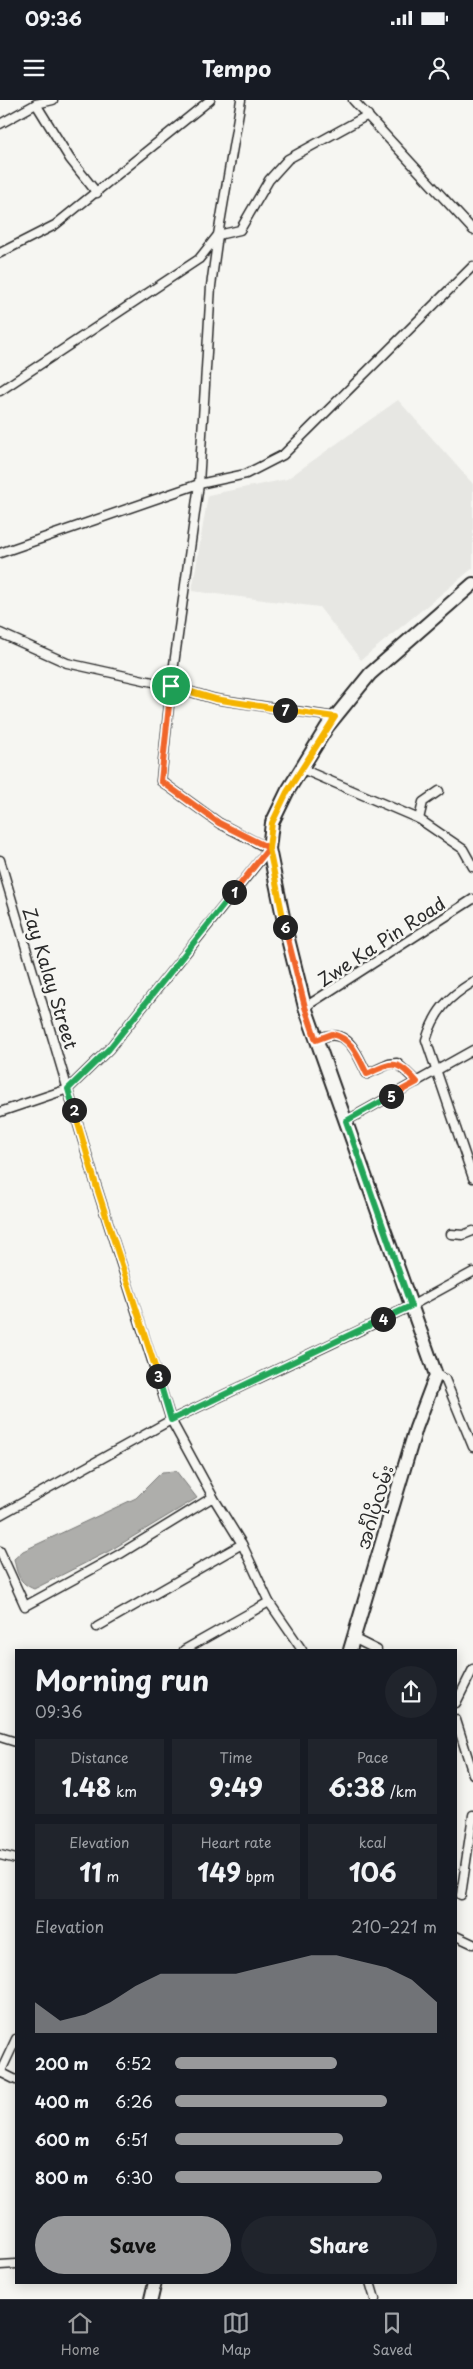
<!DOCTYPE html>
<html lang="en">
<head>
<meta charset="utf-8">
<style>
	:root { --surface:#171b24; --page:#20242c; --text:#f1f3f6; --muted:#9ea1a6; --line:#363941; --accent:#98999b }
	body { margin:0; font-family:"Playpen Sans","Noto Sans Myanmar",sans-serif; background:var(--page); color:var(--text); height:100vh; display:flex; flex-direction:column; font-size:19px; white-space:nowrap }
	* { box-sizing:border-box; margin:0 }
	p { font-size:16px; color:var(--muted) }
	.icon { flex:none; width:28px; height:28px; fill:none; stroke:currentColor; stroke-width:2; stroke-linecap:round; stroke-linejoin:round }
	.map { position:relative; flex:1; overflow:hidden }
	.drawer { position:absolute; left:15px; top:1549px; width:442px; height:635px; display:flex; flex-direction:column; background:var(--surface); border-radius:0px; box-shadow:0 2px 12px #0003 }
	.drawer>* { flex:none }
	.pin { position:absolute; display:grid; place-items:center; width:42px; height:42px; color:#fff; margin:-21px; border:2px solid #fff; border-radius:50%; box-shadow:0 1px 5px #0007 }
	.km { position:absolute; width:25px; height:25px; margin:-12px; border-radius:50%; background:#222; color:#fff; font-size:14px; line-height:25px; text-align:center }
	.round { display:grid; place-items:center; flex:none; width:52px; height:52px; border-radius:26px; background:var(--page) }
	.head { display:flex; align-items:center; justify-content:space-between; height:85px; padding:0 20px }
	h1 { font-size:28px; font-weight:700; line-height:38px }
	.figures { display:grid; grid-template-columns:repeat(3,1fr); gap:8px; height:85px; padding:5px 20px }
	.figures div { display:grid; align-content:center; border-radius:0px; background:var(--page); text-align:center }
	.figures b { font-size:25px; font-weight:700 }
	.figures small { font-size:14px; font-weight:400 }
	.figures p { font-size:14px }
	.chart { height:140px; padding:10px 20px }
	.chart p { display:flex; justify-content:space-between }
	.chart svg { width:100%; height:90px; margin-top:5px; fill:var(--accent); opacity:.7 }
	.button { display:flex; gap:10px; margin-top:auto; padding:10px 20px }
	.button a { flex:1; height:58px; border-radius:30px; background:var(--accent); color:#111; font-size:20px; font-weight:700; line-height:58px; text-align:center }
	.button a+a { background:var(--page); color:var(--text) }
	ul { padding:0 20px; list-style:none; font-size:16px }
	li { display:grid; grid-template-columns:80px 60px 1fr; align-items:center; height:38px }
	li i { height:12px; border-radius:6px; background:var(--accent) }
	.status { display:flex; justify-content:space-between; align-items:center; height:35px; padding:0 25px; background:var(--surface); direction:ltr }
	.status svg { height:14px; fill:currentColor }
	header { display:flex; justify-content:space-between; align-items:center; height:65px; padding:0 20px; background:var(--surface); font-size:22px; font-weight:700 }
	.dock { display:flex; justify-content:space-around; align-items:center; height:70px; border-top:1px solid var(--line); background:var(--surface); font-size:14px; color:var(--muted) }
	.dock a { display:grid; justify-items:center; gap:2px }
	.dock .on { color:var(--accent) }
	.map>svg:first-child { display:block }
	.built { fill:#e7e7e3 }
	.water { fill:#aeaeab; stroke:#7a7a78 }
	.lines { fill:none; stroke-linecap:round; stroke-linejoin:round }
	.minor-casing { stroke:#2b2b2b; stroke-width:11 }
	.primary-casing { stroke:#2b2b2b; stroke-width:16 }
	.minor { stroke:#f6f6f2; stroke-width:8 }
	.primary { stroke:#f6f6f2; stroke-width:12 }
	.split-1-casing { stroke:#fff; stroke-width:10 }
	.split-2-casing { stroke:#fff; stroke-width:10 }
	.split-3-casing { stroke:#fff; stroke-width:10 }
	.split-4-casing { stroke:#fff; stroke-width:10 }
	.split-5-casing { stroke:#fff; stroke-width:10 }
	.split-6-casing { stroke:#fff; stroke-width:10 }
	.split-7-casing { stroke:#fff; stroke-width:10 }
	.split-8-casing { stroke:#fff; stroke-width:10 }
	.split-1 { stroke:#f0652b; stroke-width:6 }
	.split-2 { stroke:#22a559; stroke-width:6 }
	.split-3 { stroke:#f5b400; stroke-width:6 }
	.split-4 { stroke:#22a559; stroke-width:6 }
	.split-5 { stroke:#22a559; stroke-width:6 }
	.split-6 { stroke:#f0652b; stroke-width:6 }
	.split-7 { stroke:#f5b400; stroke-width:6 }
	.split-8 { stroke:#f5b400; stroke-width:6 }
	.labels { text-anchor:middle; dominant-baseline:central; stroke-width:5; stroke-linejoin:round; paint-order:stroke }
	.street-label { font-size:18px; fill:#2b2b2b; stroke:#f6f6f2 }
</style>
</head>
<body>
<div class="status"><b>09:36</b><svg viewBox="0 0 49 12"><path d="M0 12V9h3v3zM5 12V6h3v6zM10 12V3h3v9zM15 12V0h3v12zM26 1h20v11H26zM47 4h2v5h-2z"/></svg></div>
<header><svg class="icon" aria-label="menu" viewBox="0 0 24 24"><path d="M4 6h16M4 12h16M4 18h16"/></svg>Tempo<svg class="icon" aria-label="person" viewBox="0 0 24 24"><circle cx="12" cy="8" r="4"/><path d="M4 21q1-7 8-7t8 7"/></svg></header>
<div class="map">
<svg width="473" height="2199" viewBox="0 0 473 2199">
	<rect width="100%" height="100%" fill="#f6f6f2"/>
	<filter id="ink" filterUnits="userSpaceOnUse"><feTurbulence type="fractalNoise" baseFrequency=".02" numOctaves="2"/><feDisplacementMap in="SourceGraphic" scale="10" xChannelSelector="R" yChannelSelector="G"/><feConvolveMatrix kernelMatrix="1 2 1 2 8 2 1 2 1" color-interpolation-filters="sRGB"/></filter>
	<g filter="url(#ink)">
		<path class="built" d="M398,300l75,84v84l-112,92 -42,-53 -127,-16 16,-96 79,-16z"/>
		<path class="water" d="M176,1371l21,27 -86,52 -77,39c-15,-6 -17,-15 -20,-30l9,-8 113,-53 26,-26z"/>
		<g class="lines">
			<g class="minor-casing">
				<g id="minor">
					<path d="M353,0l120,130"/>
					<path d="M36,4l34,55 27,34"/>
					<path d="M0,24l36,-20 17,-4"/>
					<path d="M0,153l55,-28 155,-125"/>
					<path d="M0,291l199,-132 19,-24 22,-5 29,-50 19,-21 80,-44"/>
					<path d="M0,453l199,-69 47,-10 37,-19 190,-189"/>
					<path d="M0,533l67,30 104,23 44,13 120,18"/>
					<path d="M302,669l117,50 44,30 10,18"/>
					<path d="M419,719l4,-17 16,-11"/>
					<path d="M0,760l96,325 75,235 42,77 29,47 -145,83"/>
					<path d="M473,882c-26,16 -38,29 -47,58l47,138"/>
					<path d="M305,907l168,-108"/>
					<path d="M316,940c31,-16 40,12 51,34l22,-10 8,-1 20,19"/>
					<path d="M0,1012l68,-23 41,-40 160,-200 -50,-26 -58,-42 10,-95 28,-202 12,-198 7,-51 23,-135"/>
					<path d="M346,1021l127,-71"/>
					<path d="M451,1134l12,1 10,-4"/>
					<path d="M436,1275l9,4 28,68"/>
					<path d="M0,1415l171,-95 240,-114 62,-34"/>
					<path d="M242,1444l27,58 33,48"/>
					<path d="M0,1451l25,55 95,-52 93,-57"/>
					<path d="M353,1538l24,12"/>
					<path d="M184,1550l85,-48"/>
					<path d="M456,1603l17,-34"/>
					<path d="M456,1620l17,54"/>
					<path d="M0,1637l16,5"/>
					<path d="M0,1755l16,4"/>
					<path d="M461,1795l12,-80"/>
					<path d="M456,1836l17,8"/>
					<path d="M0,1972l16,8"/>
					<path d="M0,1973l16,-34"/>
					<path d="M0,2165l16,-1"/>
					<path d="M370,2182l5,17"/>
				</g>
			</g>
			<g class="primary-casing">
				<g id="primary">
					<path d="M350,1550l66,-222 20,-53 -131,-368 -19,-76 -17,-82 3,-26 15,-31 40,-65 43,-53 103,-90"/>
					<path d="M151,2199l4,-17"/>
				</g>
			</g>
			<use href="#minor" class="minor"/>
			<use href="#primary" class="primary"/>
		</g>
	</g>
	<g class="lines" filter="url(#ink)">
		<g class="split-1-casing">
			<path id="split-1" d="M171,586l-10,95 58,42 50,25 -35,44"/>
		</g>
		<g class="split-2-casing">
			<path id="split-2" d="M74,1010l-6,-21 41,-40 125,-157"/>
		</g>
		<g class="split-3-casing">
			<path id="split-3" d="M74,1010l22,75 62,191"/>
		</g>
		<g class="split-4-casing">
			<path id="split-4" d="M158,1276l13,44 212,-101"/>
		</g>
		<g class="split-5-casing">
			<path id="split-5" d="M383,1219l28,-13 -65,-185 45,-25"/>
		</g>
		<g class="split-6-casing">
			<path id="split-6" d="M285,827l20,80 11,33 16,-6c21,5 26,23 35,40 27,-12 29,-15 50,8l-26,14"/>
		</g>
		<g class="split-7-casing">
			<path id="split-7" d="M285,610l50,7 -48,75 -15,31 -3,25 16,79"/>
		</g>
		<g class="split-8-casing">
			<path id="split-8" d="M171,586l44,13 70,11"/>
		</g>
		<use href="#split-1" class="split-1"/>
		<use href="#split-2" class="split-2"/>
		<use href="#split-3" class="split-3"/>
		<use href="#split-4" class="split-4"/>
		<use href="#split-5" class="split-5"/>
		<use href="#split-6" class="split-6"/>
		<use href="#split-7" class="split-7"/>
		<use href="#split-8" class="split-8"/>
	</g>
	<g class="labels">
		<g class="street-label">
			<text transform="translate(381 841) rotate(-33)">Zwe Ka Pin Road</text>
			<text transform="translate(51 878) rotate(73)">Zay Kalay Street</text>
			<text transform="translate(374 1407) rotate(-73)">အင်္ဂါပိုလမ်း</text>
		</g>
	</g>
</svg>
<div class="pin" style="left:171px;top:586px;background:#1e9e55"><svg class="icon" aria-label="arrive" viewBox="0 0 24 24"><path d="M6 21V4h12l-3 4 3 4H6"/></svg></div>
<b class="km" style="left:234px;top:792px">1</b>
<b class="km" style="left:74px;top:1010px">2</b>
<b class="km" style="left:158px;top:1276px">3</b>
<b class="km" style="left:383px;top:1219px">4</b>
<b class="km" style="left:391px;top:996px">5</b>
<b class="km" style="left:285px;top:827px">6</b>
<b class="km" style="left:285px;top:610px">7</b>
<section class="drawer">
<div class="head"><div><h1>Morning run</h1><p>09:36</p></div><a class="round"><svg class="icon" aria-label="share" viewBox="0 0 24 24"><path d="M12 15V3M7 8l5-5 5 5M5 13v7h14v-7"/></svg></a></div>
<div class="figures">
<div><p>Distance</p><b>1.48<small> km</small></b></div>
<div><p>Time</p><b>9:49</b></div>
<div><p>Pace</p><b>6:38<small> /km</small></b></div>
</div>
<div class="figures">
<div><p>Elevation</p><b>11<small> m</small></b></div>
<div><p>Heart rate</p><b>149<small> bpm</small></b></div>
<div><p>kcal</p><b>106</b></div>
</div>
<div class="chart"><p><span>Elevation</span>210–221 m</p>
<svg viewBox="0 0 160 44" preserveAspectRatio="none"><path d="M0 44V29L10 38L20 35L30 29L40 21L50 15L60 15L70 15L80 15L90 12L100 9L110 6L120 6L130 9L140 12L150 18L160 29V44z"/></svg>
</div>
<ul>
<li><b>200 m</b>6:52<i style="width:62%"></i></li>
<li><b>400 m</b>6:26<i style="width:81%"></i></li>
<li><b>600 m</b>6:51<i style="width:64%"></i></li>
<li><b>800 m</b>6:30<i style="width:79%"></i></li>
</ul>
<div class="button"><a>Save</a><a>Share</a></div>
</section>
</div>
<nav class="dock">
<a class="on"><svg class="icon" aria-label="home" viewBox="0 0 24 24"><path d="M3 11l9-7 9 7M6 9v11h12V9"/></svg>Home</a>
<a><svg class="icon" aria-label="map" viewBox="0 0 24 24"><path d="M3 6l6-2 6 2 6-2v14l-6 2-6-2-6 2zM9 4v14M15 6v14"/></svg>Map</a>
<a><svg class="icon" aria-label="saved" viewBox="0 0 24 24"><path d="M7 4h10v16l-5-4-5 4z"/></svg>Saved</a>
</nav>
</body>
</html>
